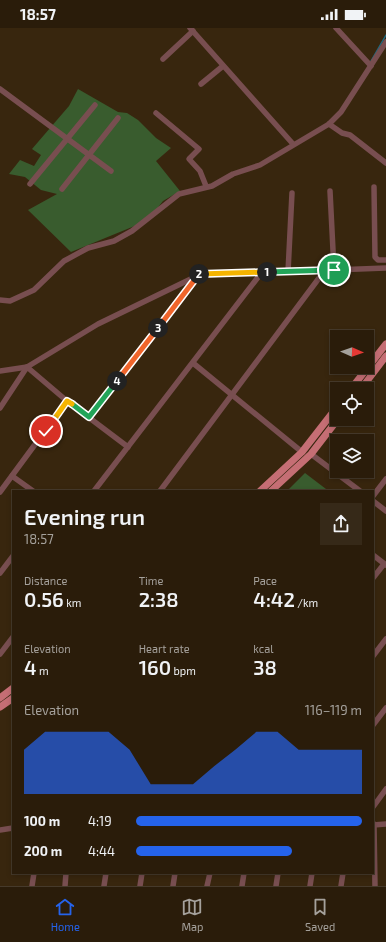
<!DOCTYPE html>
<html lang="en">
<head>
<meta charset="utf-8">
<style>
	:root { --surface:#2a1c0a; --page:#362918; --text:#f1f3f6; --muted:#a5a19c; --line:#463a2b; --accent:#2563eb }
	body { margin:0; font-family:"Exo 2",sans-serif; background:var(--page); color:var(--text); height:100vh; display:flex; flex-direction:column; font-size:15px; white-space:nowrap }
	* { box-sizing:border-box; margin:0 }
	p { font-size:13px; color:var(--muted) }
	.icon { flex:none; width:22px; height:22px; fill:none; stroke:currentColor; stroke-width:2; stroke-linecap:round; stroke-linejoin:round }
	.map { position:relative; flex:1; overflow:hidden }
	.details { position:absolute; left:12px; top:462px; width:362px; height:384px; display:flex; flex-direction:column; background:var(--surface); border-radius:0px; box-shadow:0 2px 6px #0003,0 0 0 1px var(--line) }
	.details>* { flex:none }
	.needle { width:26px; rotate:92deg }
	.tools { position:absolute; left:330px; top:302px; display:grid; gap:8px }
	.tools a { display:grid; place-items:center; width:44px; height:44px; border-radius:0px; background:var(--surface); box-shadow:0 2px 6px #0003,0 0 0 1px var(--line); font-size:20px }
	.pin { position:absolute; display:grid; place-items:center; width:34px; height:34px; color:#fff; margin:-17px; border:2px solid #fff; border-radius:50%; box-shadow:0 1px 4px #0007 }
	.km { position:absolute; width:20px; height:20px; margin:-10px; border-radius:50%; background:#222; color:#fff; font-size:11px; line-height:20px; text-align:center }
	.round { display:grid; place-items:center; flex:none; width:42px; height:42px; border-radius:0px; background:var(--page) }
	.head { display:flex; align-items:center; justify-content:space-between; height:68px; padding:0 12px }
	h1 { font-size:22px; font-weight:600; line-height:30px }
	.metrics { display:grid; grid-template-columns:repeat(3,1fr); gap:6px; height:68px; padding:4px 12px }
	.metrics div { display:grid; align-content:center }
	.metrics b { font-size:20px; font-weight:600 }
	.metrics small { font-size:11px; font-weight:400 }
	.metrics p { font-size:11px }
	.chart { height:112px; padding:8px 12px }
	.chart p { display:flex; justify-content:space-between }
	.chart svg { width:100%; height:72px; margin-top:4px; fill:var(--accent); opacity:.7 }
	ul { padding:0 12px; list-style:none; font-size:13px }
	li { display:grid; grid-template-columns:64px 48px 1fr; align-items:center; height:30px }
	li i { height:10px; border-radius:5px; background:var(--accent) }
	.status { display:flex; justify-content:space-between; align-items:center; height:28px; padding:0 20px; background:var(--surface); direction:ltr }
	.status svg { height:11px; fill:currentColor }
	.dock { display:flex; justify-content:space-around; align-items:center; height:56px; border-top:1px solid var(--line); background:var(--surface); font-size:11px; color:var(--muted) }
	.dock a { display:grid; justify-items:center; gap:2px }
	.dock .active { color:var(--accent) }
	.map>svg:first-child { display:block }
	.green { fill:#395c2e }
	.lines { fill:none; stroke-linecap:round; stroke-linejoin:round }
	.stream { stroke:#1e687e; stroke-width:1.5 }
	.minor { stroke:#784e50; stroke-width:5.5 }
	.major { stroke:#c56e74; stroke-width:7 }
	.split-1-casing { stroke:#fff; stroke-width:8 }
	.split-2-casing { stroke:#fff; stroke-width:8 }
	.split-3-casing { stroke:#fff; stroke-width:8 }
	.split-4-casing { stroke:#fff; stroke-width:8 }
	.split-5-casing { stroke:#fff; stroke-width:8 }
	.split-6-casing { stroke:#fff; stroke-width:8 }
	.split-1 { stroke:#22a559; stroke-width:5 }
	.split-2 { stroke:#f5b400; stroke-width:5 }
	.split-3 { stroke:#f0652b; stroke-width:5 }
	.split-4 { stroke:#f0652b; stroke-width:5 }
	.split-5 { stroke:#22a559; stroke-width:5 }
	.split-6 { stroke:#f5b400; stroke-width:5 }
</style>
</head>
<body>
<div class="status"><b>18:57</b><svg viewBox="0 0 49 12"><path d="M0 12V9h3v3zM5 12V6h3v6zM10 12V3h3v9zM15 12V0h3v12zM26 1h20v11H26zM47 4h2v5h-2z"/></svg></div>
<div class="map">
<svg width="386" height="858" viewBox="0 0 386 858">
	<rect width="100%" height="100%" fill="#38260e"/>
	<g class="green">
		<path d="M78,61l40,23 9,1 11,7 18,18 15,10 -15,13 24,30 -17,10 -11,14 -15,10 -66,27 -43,-42 29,-16 -16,-4 -16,-13 -16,-3 11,-14 14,6 7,-11 -9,-6 37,-43z"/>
		<path d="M305,445l21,16 2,2h-41z"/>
	</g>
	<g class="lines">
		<path class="stream" d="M371,33l15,-26"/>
		<g class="minor">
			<path d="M190,0l103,116"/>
			<path d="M336,0l35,38"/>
			<path d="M163,31l30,-28"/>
			<path d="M201,56l22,-18"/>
			<path d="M0,61l111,82"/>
			<path d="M156,85l43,36 -10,10 11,12 6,15"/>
			<path d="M329,96l13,9 8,2 36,28"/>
			<path d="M30,156l65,-79"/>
			<path d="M374,159l1,70 3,3h8"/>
			<path d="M62,161l56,-71"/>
			<path d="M330,163l4,79"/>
			<path d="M288,244l4,-79"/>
			<path d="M0,272l10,1 24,-11 30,-29 24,-13 26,-7 18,-10 47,-37 33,-8 21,-12 27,-9 69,-41 12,-12 45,-70"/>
			<path d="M193,335l109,89"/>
			<path d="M0,343l27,-4 71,-43 101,-49 187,-7"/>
			<path d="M0,380l27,-41 40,34 61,46"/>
			<path d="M89,389l108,-141"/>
			<path d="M311,426l49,37"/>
			<path d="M12,448l21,15"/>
			<path d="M94,463l168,-219"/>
			<path d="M160,463l165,-221"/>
			<path d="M0,464l67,-91"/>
			<path d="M373,468l13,-17"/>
			<path d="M373,473l13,10"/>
			<path d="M373,527l13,10"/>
			<path d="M0,545l13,-17"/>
			<path d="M373,550l11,-14"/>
			<path d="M0,626l13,-17"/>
			<path d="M373,628l13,-17"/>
			<path d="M373,697l13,-17"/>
			<path d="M373,779l13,-18"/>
			<path d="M374,796l1,62"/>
			<path d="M373,797l13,-1"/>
			<path d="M0,802l13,-2"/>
			<path d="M32,858l2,-13"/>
			<path d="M65,858l1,-13"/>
			<path d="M104,858l2,-13"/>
			<path d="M140,858l2,-13"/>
			<path d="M173,858l2,-13"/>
			<path d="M207,858l3,-13"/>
			<path d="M242,858l2,-13"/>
			<path d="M276,858l2,-13"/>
			<path d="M310,858l2,-13"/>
			<path d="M341,858l2,-13"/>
		</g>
		<g class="major">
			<path d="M351,361l35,-45"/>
			<path d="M361,361l25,-33"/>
			<path d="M260,463l42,-39 35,-45"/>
			<path d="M271,463l40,-37 27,-35"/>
			<path d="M0,670l13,-10"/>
			<path d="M0,679l13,-9"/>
		</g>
	</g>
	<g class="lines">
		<g class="split-1-casing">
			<path id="split-1" d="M267,244l67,-2"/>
		</g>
		<g class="split-2-casing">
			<path id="split-2" d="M199,246l68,-2"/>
		</g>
		<g class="split-3-casing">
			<path id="split-3" d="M158,300l41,-54"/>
		</g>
		<g class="split-4-casing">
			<path id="split-4" d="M117,353l41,-53"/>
		</g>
		<g class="split-5-casing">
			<path id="split-5" d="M72,376l17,13 28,-36"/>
		</g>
		<g class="split-6-casing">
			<path id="split-6" d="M46,403l21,-30 5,3"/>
		</g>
		<use href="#split-1" class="split-1"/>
		<use href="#split-2" class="split-2"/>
		<use href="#split-3" class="split-3"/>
		<use href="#split-4" class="split-4"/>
		<use href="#split-5" class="split-5"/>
		<use href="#split-6" class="split-6"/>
	</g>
</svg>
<div class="tools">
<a><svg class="needle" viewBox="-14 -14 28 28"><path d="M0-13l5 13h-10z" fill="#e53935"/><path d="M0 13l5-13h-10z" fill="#a5a19c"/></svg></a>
<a><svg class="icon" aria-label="locate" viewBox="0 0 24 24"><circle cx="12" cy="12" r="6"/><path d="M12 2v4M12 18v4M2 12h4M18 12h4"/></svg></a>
<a><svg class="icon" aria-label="layers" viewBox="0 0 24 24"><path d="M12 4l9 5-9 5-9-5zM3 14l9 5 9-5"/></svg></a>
</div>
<div class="pin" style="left:334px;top:242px;background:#1e9e55"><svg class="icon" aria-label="arrive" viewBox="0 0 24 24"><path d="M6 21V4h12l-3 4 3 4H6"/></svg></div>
<div class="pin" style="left:46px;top:403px;background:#d93025"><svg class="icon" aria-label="check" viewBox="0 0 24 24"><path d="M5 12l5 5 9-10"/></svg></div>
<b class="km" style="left:267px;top:244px">1</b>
<b class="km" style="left:199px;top:246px">2</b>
<b class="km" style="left:158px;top:300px">3</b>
<b class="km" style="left:117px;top:353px">4</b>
<section class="details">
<div class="head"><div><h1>Evening run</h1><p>18:57</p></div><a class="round"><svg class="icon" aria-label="share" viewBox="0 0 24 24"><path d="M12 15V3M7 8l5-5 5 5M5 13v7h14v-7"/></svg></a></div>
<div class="metrics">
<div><p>Distance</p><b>0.56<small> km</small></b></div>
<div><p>Time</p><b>2:38</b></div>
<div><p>Pace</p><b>4:42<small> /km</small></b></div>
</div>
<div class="metrics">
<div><p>Elevation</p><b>4<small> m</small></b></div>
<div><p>Heart rate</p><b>160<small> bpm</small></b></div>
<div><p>kcal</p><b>38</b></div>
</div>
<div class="chart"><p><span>Elevation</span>116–119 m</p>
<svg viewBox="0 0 160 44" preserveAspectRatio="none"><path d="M0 44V17L10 6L20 6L30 6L40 6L50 17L60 38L70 38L80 38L90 27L100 17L110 6L120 6L130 17L140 17L150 17L160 17V44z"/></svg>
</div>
<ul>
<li><b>100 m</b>4:19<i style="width:100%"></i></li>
<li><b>200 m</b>4:44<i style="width:69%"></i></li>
</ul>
</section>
</div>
<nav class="dock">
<a class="active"><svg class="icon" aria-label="home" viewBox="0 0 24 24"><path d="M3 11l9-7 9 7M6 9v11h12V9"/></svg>Home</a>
<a><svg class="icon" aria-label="map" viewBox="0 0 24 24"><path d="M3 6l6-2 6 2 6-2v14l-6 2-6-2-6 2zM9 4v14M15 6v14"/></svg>Map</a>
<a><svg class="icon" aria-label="saved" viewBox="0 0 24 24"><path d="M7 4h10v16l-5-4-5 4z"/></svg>Saved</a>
</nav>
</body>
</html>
